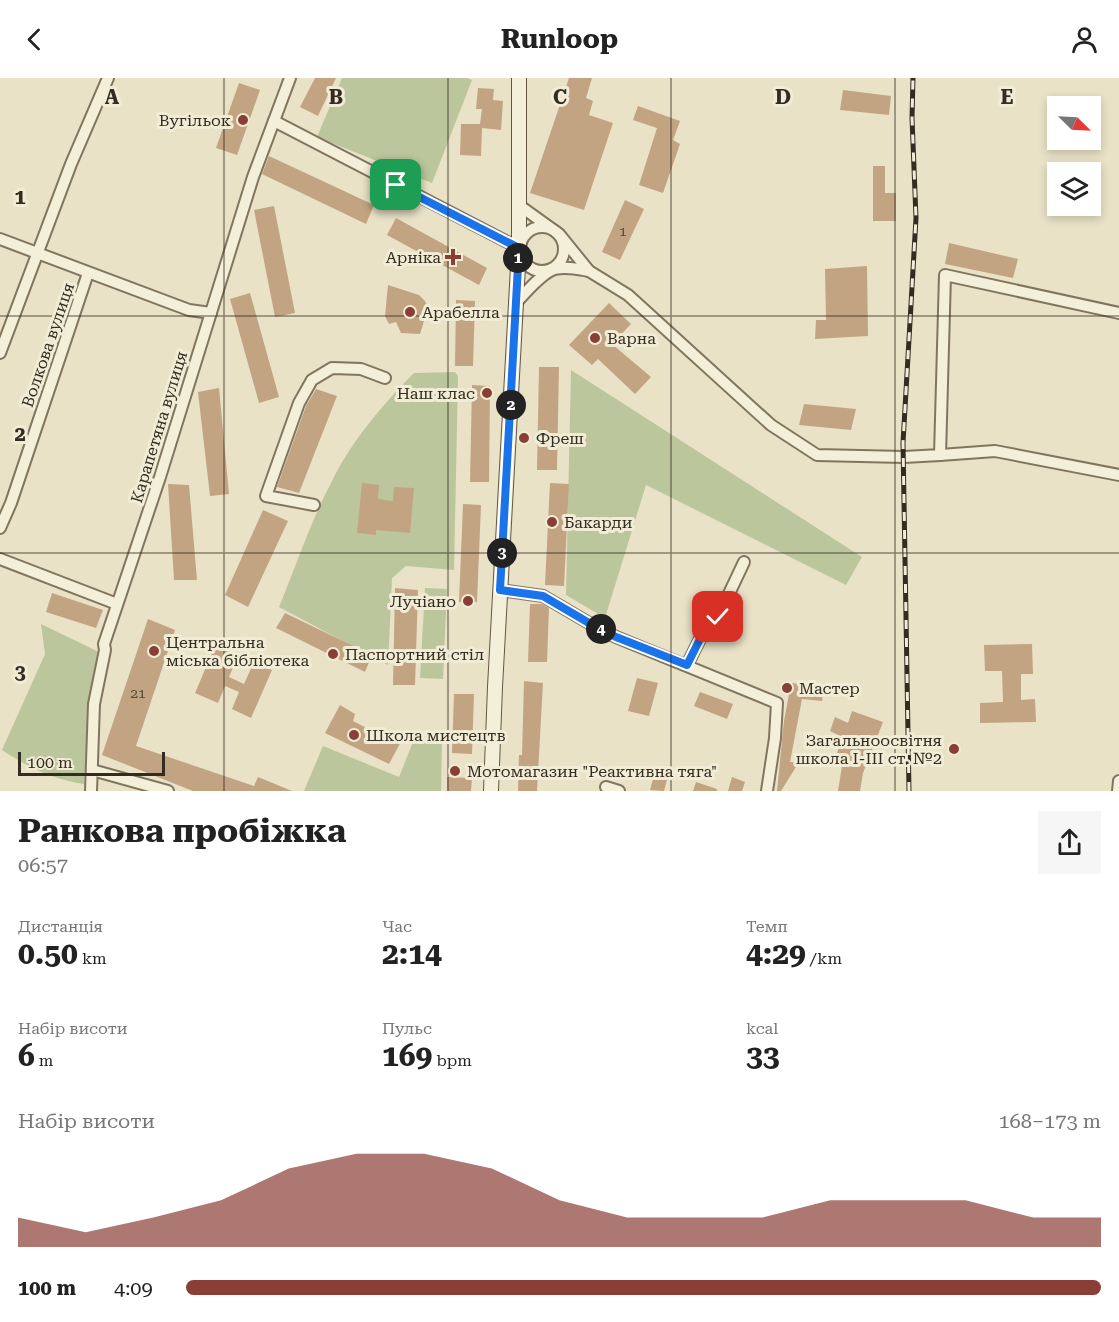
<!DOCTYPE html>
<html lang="uk">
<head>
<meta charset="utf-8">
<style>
	:root { --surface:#fff; --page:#f6f6f6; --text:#222; --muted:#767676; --accent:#8a3f36 }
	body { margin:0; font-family:"Roboto Serif",serif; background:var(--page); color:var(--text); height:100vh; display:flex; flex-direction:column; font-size:22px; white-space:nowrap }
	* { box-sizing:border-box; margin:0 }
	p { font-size:20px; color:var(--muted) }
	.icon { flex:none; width:33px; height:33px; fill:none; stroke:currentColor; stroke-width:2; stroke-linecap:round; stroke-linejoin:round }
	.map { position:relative; height:713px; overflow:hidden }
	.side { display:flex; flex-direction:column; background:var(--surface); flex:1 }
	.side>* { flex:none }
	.needle { width:39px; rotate:114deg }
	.controls { position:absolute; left:1047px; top:18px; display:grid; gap:12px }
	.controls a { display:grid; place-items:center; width:54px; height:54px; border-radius:0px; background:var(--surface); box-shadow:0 3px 9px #0003; font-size:30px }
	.scale { position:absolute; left:18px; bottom:15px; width:147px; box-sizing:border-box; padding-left:6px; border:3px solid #342c20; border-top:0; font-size:16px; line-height:21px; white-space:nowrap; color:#342c20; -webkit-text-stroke:4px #f1ecd6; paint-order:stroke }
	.pin { position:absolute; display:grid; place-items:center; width:51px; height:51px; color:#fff; margin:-26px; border-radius:12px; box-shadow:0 3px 9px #0006 }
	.km { position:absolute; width:30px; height:30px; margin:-15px; border-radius:50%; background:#222; color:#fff; font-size:16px; line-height:30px; text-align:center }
	.round { display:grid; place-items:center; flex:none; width:63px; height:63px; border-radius:0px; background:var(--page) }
	.headline { display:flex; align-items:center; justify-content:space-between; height:102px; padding:0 18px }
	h1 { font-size:33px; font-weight:700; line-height:45px }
	.metrics { display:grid; grid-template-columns:repeat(3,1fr); gap:9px; height:102px; padding:6px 18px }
	.metrics div { display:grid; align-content:center }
	.metrics b { font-size:30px; font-weight:700 }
	.metrics small { font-size:16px; font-weight:400 }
	.metrics p { font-size:16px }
	.chart { height:168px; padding:12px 18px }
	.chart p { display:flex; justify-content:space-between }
	.chart svg { width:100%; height:108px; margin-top:6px; fill:var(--accent); opacity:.7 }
	ul { padding:0 18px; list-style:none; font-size:20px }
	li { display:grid; grid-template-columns:96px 72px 1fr; align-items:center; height:45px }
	li i { height:15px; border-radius:8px; background:var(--accent) }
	header { display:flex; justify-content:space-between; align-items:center; height:78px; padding:0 18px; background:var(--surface); font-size:27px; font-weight:700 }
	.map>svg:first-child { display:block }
	.green { fill:#bcc69c }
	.building { fill:#c2a482 }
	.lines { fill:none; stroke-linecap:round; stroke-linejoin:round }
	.street-casing { stroke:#82755f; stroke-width:14 }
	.secondary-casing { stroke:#645742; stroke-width:16 }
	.street { stroke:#f4efd9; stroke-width:10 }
	.secondary { stroke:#f4efd9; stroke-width:14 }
	.rail-casing { stroke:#342c20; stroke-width:5 }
	.rail { stroke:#f1ecd6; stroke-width:3; stroke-dasharray:9; stroke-linecap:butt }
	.route-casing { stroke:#fff; stroke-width:12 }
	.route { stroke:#1a73e8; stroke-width:8 }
	.grid { fill:none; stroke:#342c20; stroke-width:1.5; stroke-opacity:0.55 }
	.poi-dot { fill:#8a3f36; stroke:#f1ecd6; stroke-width:2 }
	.labels { text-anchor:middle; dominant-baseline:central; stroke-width:6; stroke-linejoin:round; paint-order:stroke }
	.number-label { font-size:14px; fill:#584a38 }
	.poi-label { font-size:16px; fill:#342c20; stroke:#f1ecd6; text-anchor:start }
	.street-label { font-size:16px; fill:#342c20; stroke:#f1ecd6 }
	.grid-label { font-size:20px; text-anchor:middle; font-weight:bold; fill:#342c20; stroke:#f1ecd6; stroke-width:6; stroke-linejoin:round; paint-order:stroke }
</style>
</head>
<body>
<header><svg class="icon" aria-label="back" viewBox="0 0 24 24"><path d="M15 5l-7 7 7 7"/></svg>Runloop<svg class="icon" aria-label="person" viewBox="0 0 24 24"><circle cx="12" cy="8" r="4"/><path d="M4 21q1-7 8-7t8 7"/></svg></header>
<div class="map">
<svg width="1119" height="713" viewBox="0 0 1119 713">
	<rect width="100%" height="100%" fill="#e9e2c7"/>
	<g class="green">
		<path d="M342,0h125l5,2 -40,103 -115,-46z"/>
		<path d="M571,292l291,187 -16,28 -200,-100 -41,133 -39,-23z"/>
		<path d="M455,294l3,4 -4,194 -48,-4 -14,12 -4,87 -109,-58c17,-41 31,-84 52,-124 20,-41 51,-78 83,-110z"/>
		<path d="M425,510l22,1 -4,90 -23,-1z"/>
		<path d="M41,546l58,28 -10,53 -5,79c-30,-4 -57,-17 -82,-34l43,-96z"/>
		<path d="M413,664h29l-1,49h-137l19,-45 76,31z"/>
	</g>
	<g class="building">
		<path d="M315,0h21l-18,38 -18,-9z"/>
		<path d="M569,0h23l-6,20 7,3 -4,14 24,8 -29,87 -54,-17z"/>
		<path d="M239,5l21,7 -23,65 -21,-7z"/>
		<path d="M478,10l16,1 -1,11 10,1 -2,29 -19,-2 -1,28 -21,-1 1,-31h19l2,-15h-6z"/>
		<path d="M843,12l48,6 -2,19 -49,-5z"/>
		<path d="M638,28l42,15 -7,19 7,4 -17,49 -24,-8 18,-57 -24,-8z"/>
		<path d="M269,78l105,49 -8,19 -104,-50z"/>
		<path d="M873,88h12v27h11v28h-23z"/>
		<path d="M625,122l19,9 -24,51 -18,-8z"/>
		<path d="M274,128l21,107 -20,4 -21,-107z"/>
		<path d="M396,140l91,50 -8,17 -92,-50z"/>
		<path d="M949,165l69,16 -5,19 -68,-14z"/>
		<path d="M867,188l1,70 -53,3 1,-19h10l-1,-51z"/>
		<path d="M388,207l31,10 6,6 3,7 -8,26 -19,-1 -5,-11 -7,2 -4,-8z"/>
		<path d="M250,215l29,104 -20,6 -29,-104z"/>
		<path d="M456,222l19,1 -2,65h-18z"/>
		<path d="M609,225l22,21 -19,20 39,33 -16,17 -37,-35 -6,6 -23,-20z"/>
		<path d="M539,289h20l-2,103h-20z"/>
		<path d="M472,307l18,1 -1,96h-19z"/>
		<path d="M219,310l10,106 -19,2 -12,-104z"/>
		<path d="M316,311l21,7 -38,97 -22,-6 29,-81z"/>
		<path d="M804,326l52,5 -5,21 -52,-5z"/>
		<path d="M362,405l17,2 -1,14 15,2 1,-14 20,1 -4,45 -34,-3v5l-19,-2z"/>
		<path d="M550,405l19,1 -5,102 -19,-1z"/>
		<path d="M168,406l21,1 8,95h-23z"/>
		<path d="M463,426l18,1 -4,97h-18z"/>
		<path d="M263,432l25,11 -40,86 -23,-12z"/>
		<path d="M395,510l23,2 -3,95h-22z"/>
		<path d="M52,515l51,17 -7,18 -50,-16z"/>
		<path d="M530,526h12l7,4 -2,54h-19z"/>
		<path d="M285,535l87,42 -7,17 -89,-44z"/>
		<path d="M148,541l27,11 -39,116 118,40 4,-9 34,14h-99l-91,-36z"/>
		<path d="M1032,566l1,30h-12v26l14,-1 1,23 -56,1v-20l23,-1 -1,-31h-17l-1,-26z"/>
		<path d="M215,568l23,10 -9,21 15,7 10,-22 18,8 -21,48 -19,-9 7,-17 -14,-6 -7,17 -23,-10z"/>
		<path d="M637,600l21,5 -9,33 -21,-5z"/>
		<path d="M524,603l19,2 -6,108h-19l1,-36h3z"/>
		<path d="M791,605l33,3 -2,15 -20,-2 -12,63h9l-18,29h-4l7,-70z"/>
		<path d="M700,614l33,12 -6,15 -33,-13z"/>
		<path d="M454,616h20l-2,60 -20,-1z"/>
		<path d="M340,627l15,9 -2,7 33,17 5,-8 13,6 -15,28 -64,-31z"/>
		<path d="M852,633l31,11 -20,51 -3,18h-22l4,-25 -8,-3 8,-26 -12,-6 5,-14 13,6z"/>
		<path d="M656,690l13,4 -5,19 -14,-1z"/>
		<path d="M447,699l25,1 -1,13h-24z"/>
		<path d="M732,699l13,5 -3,9h-14z"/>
		<path d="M696,704l21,7v2h-24z"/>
	</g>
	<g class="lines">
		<g class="street-casing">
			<g id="street">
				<path d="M274,43l245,127"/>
				<path d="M520,128l39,28 30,37 39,24 143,130 46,30 87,2 36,-2 5,-180 174,38"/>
				<circle cx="542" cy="171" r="22"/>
				<path d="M0,161l189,71 22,3"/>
				<path d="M516,225c9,-10 27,-31 39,-34 11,-3 23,0 34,2"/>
				<path d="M0,275l71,-189 37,-86"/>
				<path d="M940,377l55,-4 124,24"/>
				<path d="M314,427l-48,-9 33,-93 13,-23 20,-12 29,1 24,9"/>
				<path d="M0,450l11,-25 77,-230"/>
				<path d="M0,481l117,45"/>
				<path d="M500,512l43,6 46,27 27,14 161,66 -2,35 -8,53"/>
				<path d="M687,587l13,-26 18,-22 26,-55"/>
				<path d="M92,692l76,21"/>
				<path d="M606,709l13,4"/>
				<path d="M91,713l3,-87 11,-54 -1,-6 56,-167 93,-300 37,-99"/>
				<path d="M1118,713l1,-10"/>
			</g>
		</g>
		<g class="secondary-casing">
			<path id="secondary" d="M491,713l4,-104 24,-439v-170"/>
		</g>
		<use href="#street" class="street"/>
		<use href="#secondary" class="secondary"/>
		<g class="rail-casing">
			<path id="rail" d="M909,713l-6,-348 13,-225 -4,-100 1,-40"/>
		</g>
		<use href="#rail" class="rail"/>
	</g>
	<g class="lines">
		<g class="route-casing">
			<path id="route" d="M396,107l123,63 -19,342 43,6 46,27 27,14 71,28 13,-26 18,-22"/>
		</g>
		<use href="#route" class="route"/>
	</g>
	<path class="grid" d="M224,0v713M448,0v713M671,0v713M895,0v713M0,238h1119M0,475h1119"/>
	<g class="poi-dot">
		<circle cx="243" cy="42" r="6"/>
		<path d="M450 170h6v6h6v6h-6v6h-6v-6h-6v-6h6z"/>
		<circle cx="410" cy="234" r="6"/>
		<circle cx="595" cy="260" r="6"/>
		<circle cx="487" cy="315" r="6"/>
		<circle cx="524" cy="360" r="6"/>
		<circle cx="552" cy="444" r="6"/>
		<circle cx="468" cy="523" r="6"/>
		<circle cx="154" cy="573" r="6"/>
		<circle cx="333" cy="576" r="6"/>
		<circle cx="787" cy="610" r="6"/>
		<circle cx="354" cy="657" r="6"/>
		<circle cx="954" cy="671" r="6"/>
		<circle cx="455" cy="693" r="6"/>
	</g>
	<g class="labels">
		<g class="number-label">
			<text x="623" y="153">1</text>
			<text x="138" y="615">21</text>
		</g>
		<g class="poi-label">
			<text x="231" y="42" text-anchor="end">Вугільок</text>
			<text x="441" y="179" text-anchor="end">Арніка</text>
			<text x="422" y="234">Арабелла</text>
			<text x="607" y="260">Варна</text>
			<text x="475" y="315" text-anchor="end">Наш клас</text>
			<text x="536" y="360">Фреш</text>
			<text x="564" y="444">Бакарди</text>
			<text x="456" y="523" text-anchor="end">Лучіано</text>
			<text x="166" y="564">Центральна<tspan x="166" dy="18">міська бібліотека</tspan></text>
			<text x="345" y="576">Паспортний стіл</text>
			<text x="799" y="610">Мастер</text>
			<text x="366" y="657">Школа мистецтв</text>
			<text x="942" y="662" text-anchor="end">Загальноосвітня<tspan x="942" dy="18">школа І-ІІІ ст. №2</tspan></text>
			<text x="467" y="693">Мотомагазин "Реактивна тяга"</text>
		</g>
		<g class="street-label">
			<text transform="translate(48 267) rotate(-71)">Волкова вулиця</text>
			<text transform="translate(159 349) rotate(-73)">Карапетяна вулиця</text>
		</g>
	</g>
	<g class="grid-label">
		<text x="112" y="26">A</text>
		<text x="336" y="26">B</text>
		<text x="560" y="26">C</text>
		<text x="783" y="26">D</text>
		<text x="1007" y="26">E</text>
		<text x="20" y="126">1</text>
		<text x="20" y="363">2</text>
		<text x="20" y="601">3</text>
	</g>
</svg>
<div class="controls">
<a><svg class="needle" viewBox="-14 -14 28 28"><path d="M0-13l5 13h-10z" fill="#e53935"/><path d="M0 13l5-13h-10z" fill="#767676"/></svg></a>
<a><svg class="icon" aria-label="layers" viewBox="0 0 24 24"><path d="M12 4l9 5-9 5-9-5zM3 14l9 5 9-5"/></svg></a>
</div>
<div class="scale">100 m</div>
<div class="pin" style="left:396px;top:107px;background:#1e9e55"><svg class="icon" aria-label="arrive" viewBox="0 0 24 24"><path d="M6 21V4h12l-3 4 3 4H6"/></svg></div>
<div class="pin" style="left:718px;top:539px;background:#d93025"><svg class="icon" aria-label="check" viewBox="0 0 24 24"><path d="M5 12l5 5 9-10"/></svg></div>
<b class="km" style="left:518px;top:180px">1</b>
<b class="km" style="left:511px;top:327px">2</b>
<b class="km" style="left:502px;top:475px">3</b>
<b class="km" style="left:601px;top:551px">4</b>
</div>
<section class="side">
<div class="headline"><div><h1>Ранкова пробіжка</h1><p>06:57</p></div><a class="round"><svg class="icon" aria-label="share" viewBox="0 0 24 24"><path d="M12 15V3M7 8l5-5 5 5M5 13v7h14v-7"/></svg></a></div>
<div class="metrics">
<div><p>Дистанція</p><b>0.50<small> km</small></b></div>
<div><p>Час</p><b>2:14</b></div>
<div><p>Темп</p><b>4:29<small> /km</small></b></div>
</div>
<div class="metrics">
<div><p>Набір висоти</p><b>6<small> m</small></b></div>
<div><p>Пульс</p><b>169<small> bpm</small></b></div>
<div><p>kcal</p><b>33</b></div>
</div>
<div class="chart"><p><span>Набір висоти</span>168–173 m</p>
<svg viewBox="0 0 160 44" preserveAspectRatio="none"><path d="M0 44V32L10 38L20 32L30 25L40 12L50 6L60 6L70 12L80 25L90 32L100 32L110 32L120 25L130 25L140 25L150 32L160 32V44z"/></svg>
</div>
<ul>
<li><b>100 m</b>4:09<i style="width:100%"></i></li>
</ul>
</section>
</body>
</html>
